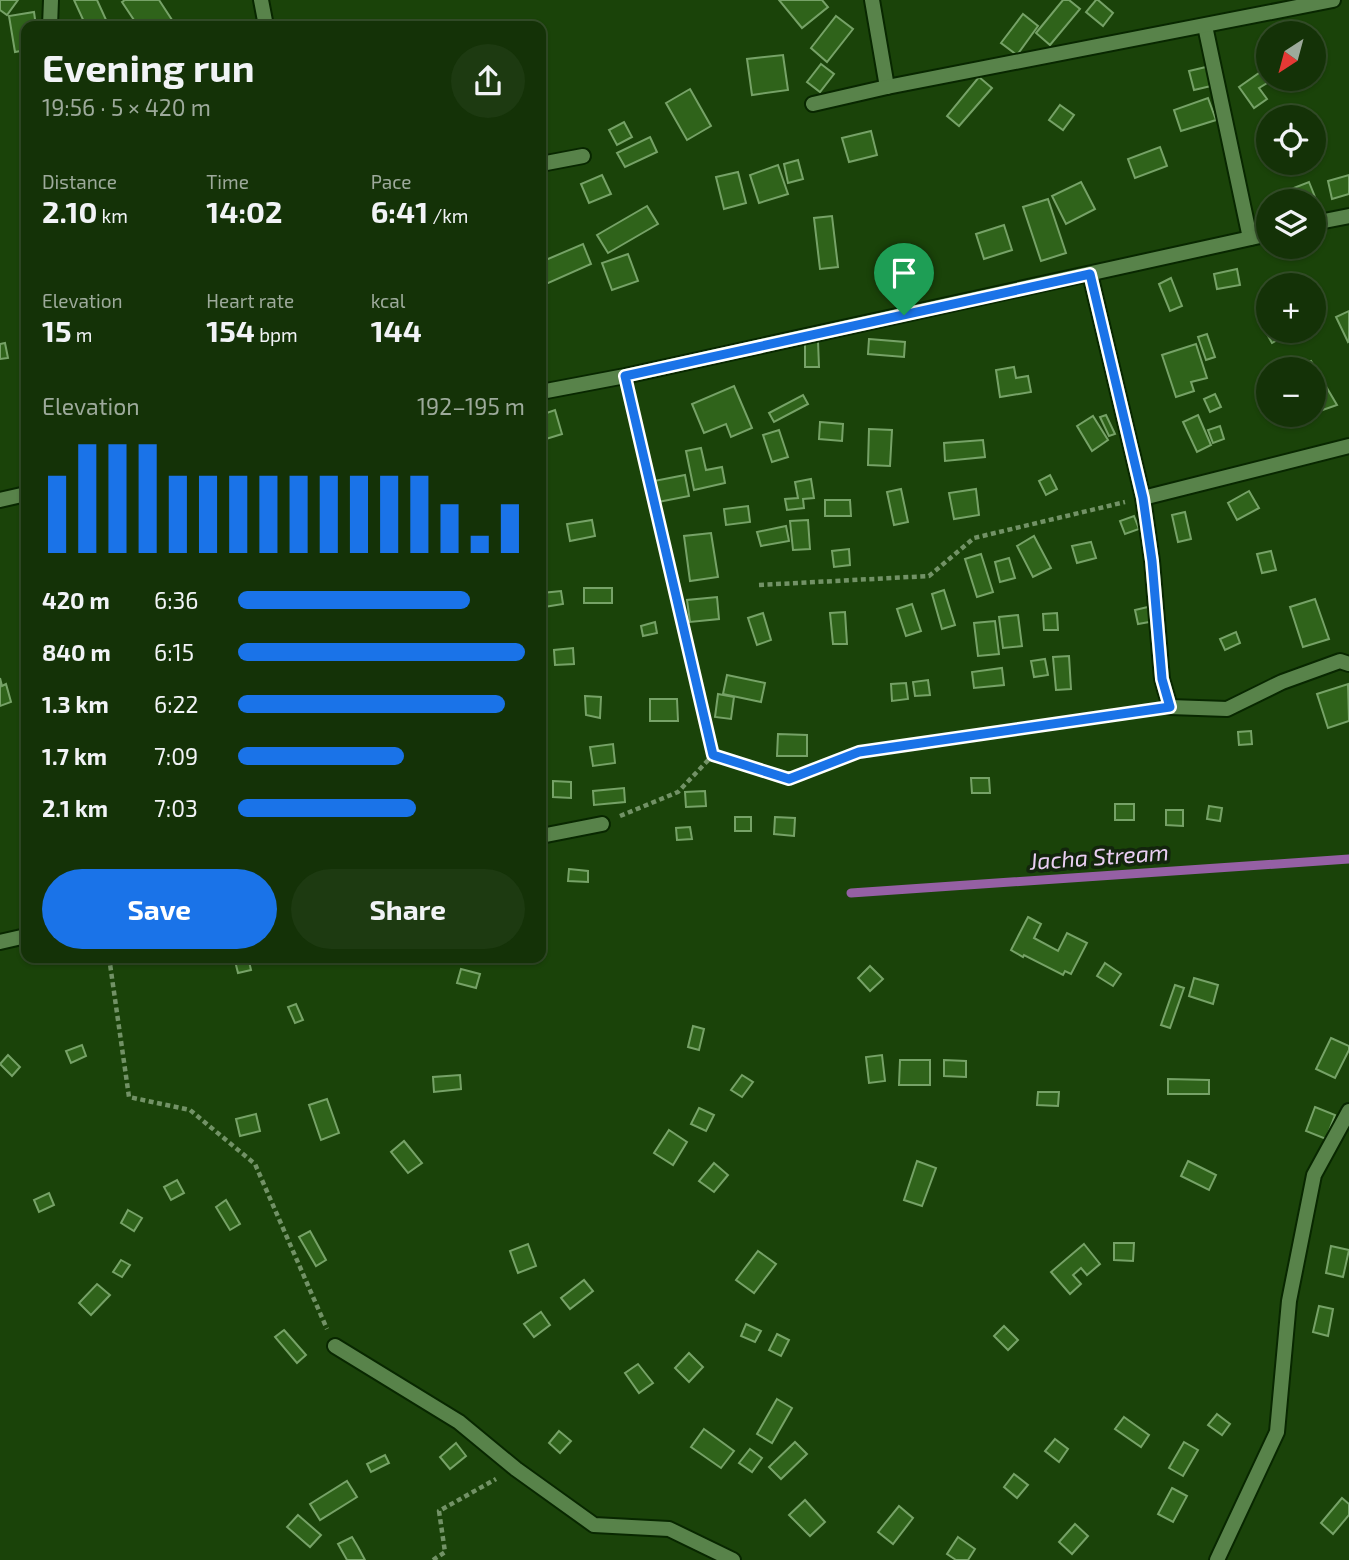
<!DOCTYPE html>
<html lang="en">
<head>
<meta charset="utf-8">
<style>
	:root { --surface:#143207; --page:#1d3a11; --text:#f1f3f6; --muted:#9daa9b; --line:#334d28; --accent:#1a73e8 }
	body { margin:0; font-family:"Exo 2",sans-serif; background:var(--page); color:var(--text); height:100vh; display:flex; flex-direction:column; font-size:26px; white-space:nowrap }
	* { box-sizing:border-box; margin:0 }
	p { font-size:23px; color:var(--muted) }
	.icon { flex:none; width:38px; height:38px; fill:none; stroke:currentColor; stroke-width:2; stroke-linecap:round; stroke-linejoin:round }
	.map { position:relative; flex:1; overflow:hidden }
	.drawer { position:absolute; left:21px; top:21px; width:525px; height:942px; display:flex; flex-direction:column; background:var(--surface); border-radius:14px; box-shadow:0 2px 5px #0004,0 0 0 2px var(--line) }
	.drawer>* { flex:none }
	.needle { width:46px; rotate:216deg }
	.buttons { position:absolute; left:1256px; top:21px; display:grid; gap:14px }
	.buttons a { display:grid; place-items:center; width:70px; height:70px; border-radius:50%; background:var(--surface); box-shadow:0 2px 5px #0004,0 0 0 2px var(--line); font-size:35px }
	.pin { position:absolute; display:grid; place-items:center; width:60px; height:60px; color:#fff; margin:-72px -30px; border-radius:50% 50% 50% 0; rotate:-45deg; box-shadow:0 0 7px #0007 }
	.pin .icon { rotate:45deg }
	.round { display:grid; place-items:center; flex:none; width:74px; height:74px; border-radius:37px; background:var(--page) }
	.overview { display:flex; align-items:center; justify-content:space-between; height:119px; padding:0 21px }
	h1 { font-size:38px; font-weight:700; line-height:52px }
	.stats { display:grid; grid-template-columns:repeat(3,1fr); gap:10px; height:119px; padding:7px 21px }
	.stats div { display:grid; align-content:center }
	.stats b { font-size:30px; font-weight:700 }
	.stats small { font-size:19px; font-weight:400 }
	.stats p { font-size:19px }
	.chart { height:196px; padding:14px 21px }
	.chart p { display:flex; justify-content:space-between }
	.chart svg { width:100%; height:126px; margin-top:7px; stroke:var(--accent); stroke-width:6 }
	.button { display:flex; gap:14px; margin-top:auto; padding:14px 21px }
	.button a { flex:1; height:80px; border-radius:42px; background:var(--accent); color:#fff; font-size:28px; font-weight:700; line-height:80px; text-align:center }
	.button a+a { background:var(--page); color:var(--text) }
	ul { padding:0 21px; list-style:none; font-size:23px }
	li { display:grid; grid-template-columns:112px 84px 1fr; align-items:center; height:52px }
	li i { height:18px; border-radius:9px; background:var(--accent) }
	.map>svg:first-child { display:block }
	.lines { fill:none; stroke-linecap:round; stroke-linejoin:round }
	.stream { stroke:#9560a4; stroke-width:9 }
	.building { fill:#2f631a; stroke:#76a267; stroke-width:2 }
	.street-casing { stroke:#082700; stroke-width:18 }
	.path { stroke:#729266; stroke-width:4.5; stroke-dasharray:5 3.5; stroke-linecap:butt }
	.street { stroke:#58834a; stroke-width:14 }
	.route-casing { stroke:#fff; stroke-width:14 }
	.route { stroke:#1a73e8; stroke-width:9 }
	.labels { text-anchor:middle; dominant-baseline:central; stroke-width:7; stroke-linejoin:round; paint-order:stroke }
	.water-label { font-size:23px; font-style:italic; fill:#ebcff4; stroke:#13250d }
</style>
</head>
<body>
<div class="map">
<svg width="1349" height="1560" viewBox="0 0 1349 1560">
	<rect width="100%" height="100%" fill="#1a4309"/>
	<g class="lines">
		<path class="stream" d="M851,893l498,-34"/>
	</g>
	<g class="building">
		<path d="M0,0h18l-11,15 -7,-5z"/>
		<path d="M74,0h23l10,22 -9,4h-12z"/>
		<path d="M125,0h34l17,26h-38l-16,-24z"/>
		<path d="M779,0h43l6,7 -26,21z"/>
		<path d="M1063,0h6l11,9 -30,36 -14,-12z"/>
		<path d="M1096,0h2l15,13 -10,13 -17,-14z"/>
		<path d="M34,12l2,14h-10v24l-11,2 -6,-36z"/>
		<path d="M1023,14l15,12 -21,29 -16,-12z"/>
		<path d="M836,16l17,13 -26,33 -16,-14z"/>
		<path d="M783,55l5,35 -36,5 -5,-36z"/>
		<path d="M821,64l13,10 -14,18 -13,-10z"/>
		<path d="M1269,66v13h5l-15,9 8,11 -13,9 -15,-21z"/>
		<path d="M1206,67l5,19 -17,4 -5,-19z"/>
		<path d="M979,77l13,11 -33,38 -12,-10z"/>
		<path d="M690,89l21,37 -24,14 -21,-37z"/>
		<path d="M1208,98l8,22 -35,11 -7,-21z"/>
		<path d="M1060,105l14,10 -11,15 -14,-10z"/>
		<path d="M624,122l8,15 -15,8 -8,-15z"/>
		<path d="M871,131l6,24 -28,7 -7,-24z"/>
		<path d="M650,137l7,15 -32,15 -8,-14z"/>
		<path d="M1160,147l7,19 -32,12 -7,-19z"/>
		<path d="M798,160l5,19 -15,4 -4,-19z"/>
		<path d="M778,165l10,29 -29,9 -9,-28z"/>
		<path d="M738,172l8,31 -22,6 -8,-32z"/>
		<path d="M602,175l9,19 -22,9 -8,-19z"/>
		<path d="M1349,175v19l-17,5 -4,-18z"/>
		<path d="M1081,182l14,27 -29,15 -14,-28z"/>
		<path d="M1309,182l10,25 -5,2v-8h-18l-5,-12z"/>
		<path d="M1048,199l18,54 -25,8 -18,-54z"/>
		<path d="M647,206l11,18 -50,29 -11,-18z"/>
		<path d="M832,216l6,51 -18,2 -6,-51z"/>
		<path d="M1004,225l8,25 -28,9 -8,-25z"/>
		<path d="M583,244l8,20 -45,20 -5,-14v-8z"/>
		<path d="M628,254l10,27 -26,9 -10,-27z"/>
		<path d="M1237,269l3,16 -23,4 -3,-15z"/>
		<path d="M1171,278l11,28 -12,5 -11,-27z"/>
		<path d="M1349,311v30l-1,1 -12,-25z"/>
		<path d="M1269,317v14h18l1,3 -16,9 -12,-21z"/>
		<path d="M1207,334l8,23 -9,3 -8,-23z"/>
		<path d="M869,339l36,3 -1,15 -36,-3z"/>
		<path d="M805,341h13l1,26h-14z"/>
		<path d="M5,343l3,15 -8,1v-15z"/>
		<path d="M1196,344l11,34 -16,4 3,9 -18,6 -14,-42z"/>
		<path d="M1311,361l26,44 -23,8v-44h-25z"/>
		<path d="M1014,367l2,11 12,-2 3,16 -31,5 -4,-27z"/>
		<path d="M734,386l18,42 -21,9 -5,-13 -22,9 -12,-29z"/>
		<path d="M1215,394l6,13 -11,5 -6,-13z"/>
		<path d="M803,395l5,9 -34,18 -5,-9z"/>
		<path d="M555,410l7,24 -16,5 -5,-16v-8z"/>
		<path d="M1106,415l9,19 -6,2 -9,-19z"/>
		<path d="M1198,415l13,30 -14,7 -14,-30z"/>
		<path d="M1093,416l15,24 -16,11 -15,-25z"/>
		<path d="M820,422l23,2 -1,17 -23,-2z"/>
		<path d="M1220,426l4,13 -11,4 -5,-13z"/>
		<path d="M869,429l23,1 -2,36 -22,-1z"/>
		<path d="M779,430l9,27 -16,5 -9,-27z"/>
		<path d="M983,440l2,17 -40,4 -1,-18z"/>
		<path d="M701,448l5,22 16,-3 3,16 -31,7 -8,-39z"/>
		<path d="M685,475l4,21 -31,6 -4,-21z"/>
		<path d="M1050,475l7,14 -11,6 -7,-14z"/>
		<path d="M811,479l3,19 -11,1 1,9 -17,2 -2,-11 13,-1 -3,-16z"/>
		<path d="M901,489l7,33 -14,3 -7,-33z"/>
		<path d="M976,489l3,26 -25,4 -5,-26z"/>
		<path d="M1249,491l10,17 -22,12 -9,-17z"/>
		<path d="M825,500h25l1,16h-26z"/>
		<path d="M748,506l2,16 -24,3 -2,-16z"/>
		<path d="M1185,512l6,27 -13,3 -6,-27z"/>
		<path d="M1134,516l5,13 -14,5 -5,-13z"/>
		<path d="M592,520l3,16 -25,5 -3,-17z"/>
		<path d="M808,520l2,29 -17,1 -3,-29z"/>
		<path d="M786,526l3,15 -28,5 -4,-14z"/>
		<path d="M711,533l7,44 -28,4 -6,-45z"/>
		<path d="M1034,536l17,32 -18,9 -16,-31z"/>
		<path d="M1091,542l5,16 -19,5 -5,-17z"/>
		<path d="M849,549l1,16 -16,2 -2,-16z"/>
		<path d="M1271,551l5,19 -14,3 -5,-19z"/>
		<path d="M981,554l12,38 -16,5 -12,-38z"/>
		<path d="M1009,558l6,20 -15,4 -5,-20z"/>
		<rect x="584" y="588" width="28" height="15"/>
		<path d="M944,590l11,35 -13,4 -10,-35z"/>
		<path d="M561,591l2,13 -19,3 -2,-14z"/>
		<path d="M717,597l2,22 -29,3 -3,-22z"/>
		<path d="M1315,599l14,40 -26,8 -13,-40z"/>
		<path d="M912,604l9,27 -15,5 -9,-27z"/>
		<path d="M1152,606l3,15 -17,3 -3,-14z"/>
		<path d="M845,612l2,32h-14l-3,-31z"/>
		<path d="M763,613l8,27 -14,5 -9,-27z"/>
		<path d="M1057,613l1,17h-14l-1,-16z"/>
		<path d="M1018,615l4,31 -19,2 -4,-31z"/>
		<path d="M995,621l4,33 -21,2 -4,-33z"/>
		<path d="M655,622l2,11 -14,3 -2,-10z"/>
		<path d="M1236,632l4,11 -15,7 -5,-11z"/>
		<path d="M573,648l1,16 -19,1 -1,-15z"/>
		<path d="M1069,656l2,33 -15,1 -3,-33z"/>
		<path d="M1045,659l3,16 -14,2 -3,-16z"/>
		<path d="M1002,668l2,17 -30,3 -2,-16z"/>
		<path d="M727,675l38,8 -4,19 -38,-8z"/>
		<path d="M0,678l2,8 4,-2 5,18 -11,4z"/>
		<path d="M928,680l2,15 -15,1 -2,-14z"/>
		<path d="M906,683l2,16 -16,2 -1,-17z"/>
		<path d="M1348,684l1,37 -21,7 -11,-34z"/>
		<path d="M718,694l16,3 -3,22 -16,-2z"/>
		<path d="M585,696l16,1 -1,21 -14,-3z"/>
		<path d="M650,699h27l1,22h-28z"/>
		<path d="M1251,731l1,13 -13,1 -1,-13z"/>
		<path d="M778,734l29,1v21h-30z"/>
		<path d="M613,744l2,19 -22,3 -3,-19z"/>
		<path d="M971,778h18l1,15h-18z"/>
		<path d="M553,781l18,1v16l-18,-1z"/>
		<path d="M624,788l1,14 -31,3 -1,-14z"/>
		<path d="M705,791l1,15 -20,1 -1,-15z"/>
		<rect x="1115" y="804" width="19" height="16"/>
		<path d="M1209,806l13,2 -2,13 -13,-2z"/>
		<path d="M1166,810h17v16l-17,-1z"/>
		<rect x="735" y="817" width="16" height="14"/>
		<path d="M775,817l20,1 -1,18 -20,-2z"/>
		<path d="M690,827l2,12 -15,1 -1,-12z"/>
		<path d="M569,869l19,2v11l-20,-1z"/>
		<path d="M1028,917l13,7 -7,14 24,13 9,-18 20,10 -16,31 -6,-3 -2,4 -39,-20 -1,2 -12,-7z"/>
		<path d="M234,957h14l3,13 -13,3z"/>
		<path d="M1105,963l16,11 -8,12 -16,-10z"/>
		<path d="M870,966l13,13 -13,12 -12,-13z"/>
		<path d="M461,969l19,5 -4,14 -19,-5z"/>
		<path d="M1194,978l24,7 -5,19 -24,-8z"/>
		<path d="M1175,985l9,3 -14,40 -9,-3z"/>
		<path d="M296,1004l7,16 -8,3 -7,-16z"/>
		<path d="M693,1026l11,3 -5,21 -11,-3z"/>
		<path d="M1331,1038l18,8v4l-14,28 -19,-9z"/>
		<path d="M82,1045l4,11 -15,7 -5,-12z"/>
		<path d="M8,1055l12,12 -8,9 -12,-12z"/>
		<path d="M882,1055l3,26 -16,2 -3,-26z"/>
		<path d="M900,1060h30v25h-31z"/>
		<path d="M944,1060l22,1v16l-22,-1z"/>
		<path d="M460,1075l1,14 -27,3 -1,-15z"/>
		<path d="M742,1075l11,7 -11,15 -11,-7z"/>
		<path d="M1168,1079l41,1v14h-41z"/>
		<path d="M1038,1092h21l-1,14 -21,-1z"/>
		<path d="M327,1099l12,34 -18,7 -12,-35z"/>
		<path d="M1315,1107l20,8 -9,24 -20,-8z"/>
		<path d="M699,1108l15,7 -8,16 -15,-7z"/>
		<path d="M256,1114l4,17 -20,5 -4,-17z"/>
		<path d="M669,1130l18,12 -14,23 -19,-12z"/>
		<path d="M404,1141l18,22 -14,10 -17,-21z"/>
		<path d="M917,1161l19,7 -14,38 -18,-6z"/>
		<path d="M1188,1161l28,14 -7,15 -28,-14z"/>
		<path d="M714,1163l14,12 -14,17 -15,-11z"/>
		<path d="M177,1180l7,13 -13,7 -7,-13z"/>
		<path d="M49,1193l5,12 -15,7 -5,-12z"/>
		<path d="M226,1200l14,24 -10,6 -14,-23z"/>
		<path d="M128,1210l14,8 -8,13 -13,-8z"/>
		<path d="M310,1231l16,29 -10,6 -17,-29z"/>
		<path d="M1114,1243h20l-1,18 -19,-1z"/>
		<path d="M528,1244l8,22 -18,7 -8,-22z"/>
		<path d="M1084,1244l16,20 -13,11 -6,-7 -8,7 8,9 -11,10 -19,-22z"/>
		<path d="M1331,1246l18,4 -6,27 -17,-4z"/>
		<path d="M758,1251l18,13 -22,29 -18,-13z"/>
		<path d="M121,1260l9,5 -8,12 -9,-5z"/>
		<path d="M584,1280l9,11 -23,18 -9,-11z"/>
		<path d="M97,1284l13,11 -19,20 -12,-12z"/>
		<path d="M1319,1306l14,3 -5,27 -15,-4z"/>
		<path d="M541,1312l9,13 -16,12 -10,-13z"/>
		<path d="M746,1324l15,7 -6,11 -14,-6z"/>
		<path d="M1004,1326l14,14 -10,10 -14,-14z"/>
		<path d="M284,1330l22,25 -9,8 -22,-26z"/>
		<path d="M777,1334l12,6 -8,16 -12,-6z"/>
		<path d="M689,1353l14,14 -14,15 -14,-14z"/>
		<path d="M638,1364l15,19 -14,10 -14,-20z"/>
		<path d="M777,1399l15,9 -20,35 -15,-9z"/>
		<path d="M1217,1414l13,10 -8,11 -14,-10z"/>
		<path d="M1124,1417l25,18 -8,12 -26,-18z"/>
		<path d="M704,1429l30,22 -13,17 -30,-21z"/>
		<path d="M559,1431l12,10 -11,12 -11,-10z"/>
		<path d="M1055,1439l13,10 -9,13 -14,-11z"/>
		<path d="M795,1442l12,12 -26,25 -12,-12z"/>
		<path d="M1184,1442l14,8 -15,26 -14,-8z"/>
		<path d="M456,1443l10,13 -16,13 -10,-12z"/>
		<path d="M750,1449l12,9 -10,14 -13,-9z"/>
		<path d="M385,1455l4,8 -18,9 -4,-8z"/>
		<path d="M1014,1474l14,11 -11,13 -13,-11z"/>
		<path d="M347,1481l10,16 -37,23 -10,-16z"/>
		<path d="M1172,1488l15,8 -14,26 -15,-8z"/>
		<path d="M1342,1498l7,6v11l-16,19 -12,-11z"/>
		<path d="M805,1500l20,22 -15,14 -21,-21z"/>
		<path d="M899,1506l14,12 -20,26 -15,-12z"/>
		<path d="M298,1515l23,20 -11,12 -23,-20z"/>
		<path d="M1075,1524l13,12 -16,18 -13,-12z"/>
		<path d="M352,1537l6,10 7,13h-18l-9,-16z"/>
		<path d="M958,1537l17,12 -7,11h-12l-9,-6z"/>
	</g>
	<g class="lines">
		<g class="street-casing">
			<g id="street">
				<path d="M261,0l5,26"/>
				<path d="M872,0l15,87"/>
				<path d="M50,26l1,-26"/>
				<path d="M1205,26l45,212"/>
				<path d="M813,104l74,-17 446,-87"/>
				<path d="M541,164l42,-8"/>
				<path d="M1314,223l35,-7"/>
				<path d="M1090,274l53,224 9,63 10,118 8,28 57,2 55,-27 58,-21 9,3"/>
				<path d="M541,392l84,-16 644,-142"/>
				<path d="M1143,498l206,-52"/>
				<path d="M0,500l26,-6"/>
				<path d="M541,836l61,-12"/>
				<path d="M0,942l26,-6"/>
				<path d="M335,1346l124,76 57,47 78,56 75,4 64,31"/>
				<path d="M1217,1560l60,-128 12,-131 25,-126 35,-64"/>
			</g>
		</g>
		<g class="path">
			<path d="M759,585l170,-9 45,-38 151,-36"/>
			<path d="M713,755l76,24 70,-27 293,-42"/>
			<path d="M620,816l58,-24 35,-37 -84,-362"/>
			<path d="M109,957l20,140 61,13 65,54 72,165"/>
			<path d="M433,1560l12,-8 -6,-41 57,-32"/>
		</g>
		<use href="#street" class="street"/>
	</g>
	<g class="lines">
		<g class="route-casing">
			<path id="route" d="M1090,274l53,224 9,63 10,118 8,28 -311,45 -70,27 -76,-24 -88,-379z"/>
		</g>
		<use href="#route" class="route"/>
	</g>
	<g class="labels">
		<g class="water-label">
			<text transform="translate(1099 856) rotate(-4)">Jacha Stream</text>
		</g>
	</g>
</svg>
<div class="buttons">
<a><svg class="needle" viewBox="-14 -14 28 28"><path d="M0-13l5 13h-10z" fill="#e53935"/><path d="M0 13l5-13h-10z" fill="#9daa9b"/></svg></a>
<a><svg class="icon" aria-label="locate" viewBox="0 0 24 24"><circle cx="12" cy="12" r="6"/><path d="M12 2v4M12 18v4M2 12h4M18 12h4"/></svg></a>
<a><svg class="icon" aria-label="layers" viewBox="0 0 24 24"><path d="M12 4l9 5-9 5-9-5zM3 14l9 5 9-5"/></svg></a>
<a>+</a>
<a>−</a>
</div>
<div class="pin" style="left:904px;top:315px;background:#1e9e55"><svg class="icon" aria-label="arrive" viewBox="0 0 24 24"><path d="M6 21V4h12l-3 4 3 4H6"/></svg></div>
<section class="drawer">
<div class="overview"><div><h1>Evening run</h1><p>19:56 · 5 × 420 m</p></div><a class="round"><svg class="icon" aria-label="share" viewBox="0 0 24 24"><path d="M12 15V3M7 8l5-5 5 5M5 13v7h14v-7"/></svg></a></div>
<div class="stats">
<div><p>Distance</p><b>2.10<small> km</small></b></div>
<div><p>Time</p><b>14:02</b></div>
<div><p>Pace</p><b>6:41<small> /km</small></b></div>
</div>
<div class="stats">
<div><p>Elevation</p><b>15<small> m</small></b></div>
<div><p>Heart rate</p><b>154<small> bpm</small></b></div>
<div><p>kcal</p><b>144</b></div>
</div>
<div class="chart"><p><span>Elevation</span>192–195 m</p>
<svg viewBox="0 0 160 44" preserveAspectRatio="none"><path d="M5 44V17M15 44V6M25 44V6M35 44V6M45 44V17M55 44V17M65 44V17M75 44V17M85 44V17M95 44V17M105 44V17M115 44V17M125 44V17M135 44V27M145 44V38M155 44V27"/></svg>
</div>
<ul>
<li><b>420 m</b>6:36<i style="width:81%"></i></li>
<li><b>840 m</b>6:15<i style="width:100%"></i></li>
<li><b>1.3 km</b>6:22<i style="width:93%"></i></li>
<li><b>1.7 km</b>7:09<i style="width:58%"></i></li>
<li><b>2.1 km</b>7:03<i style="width:62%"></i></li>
</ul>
<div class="button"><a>Save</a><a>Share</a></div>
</section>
</div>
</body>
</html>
